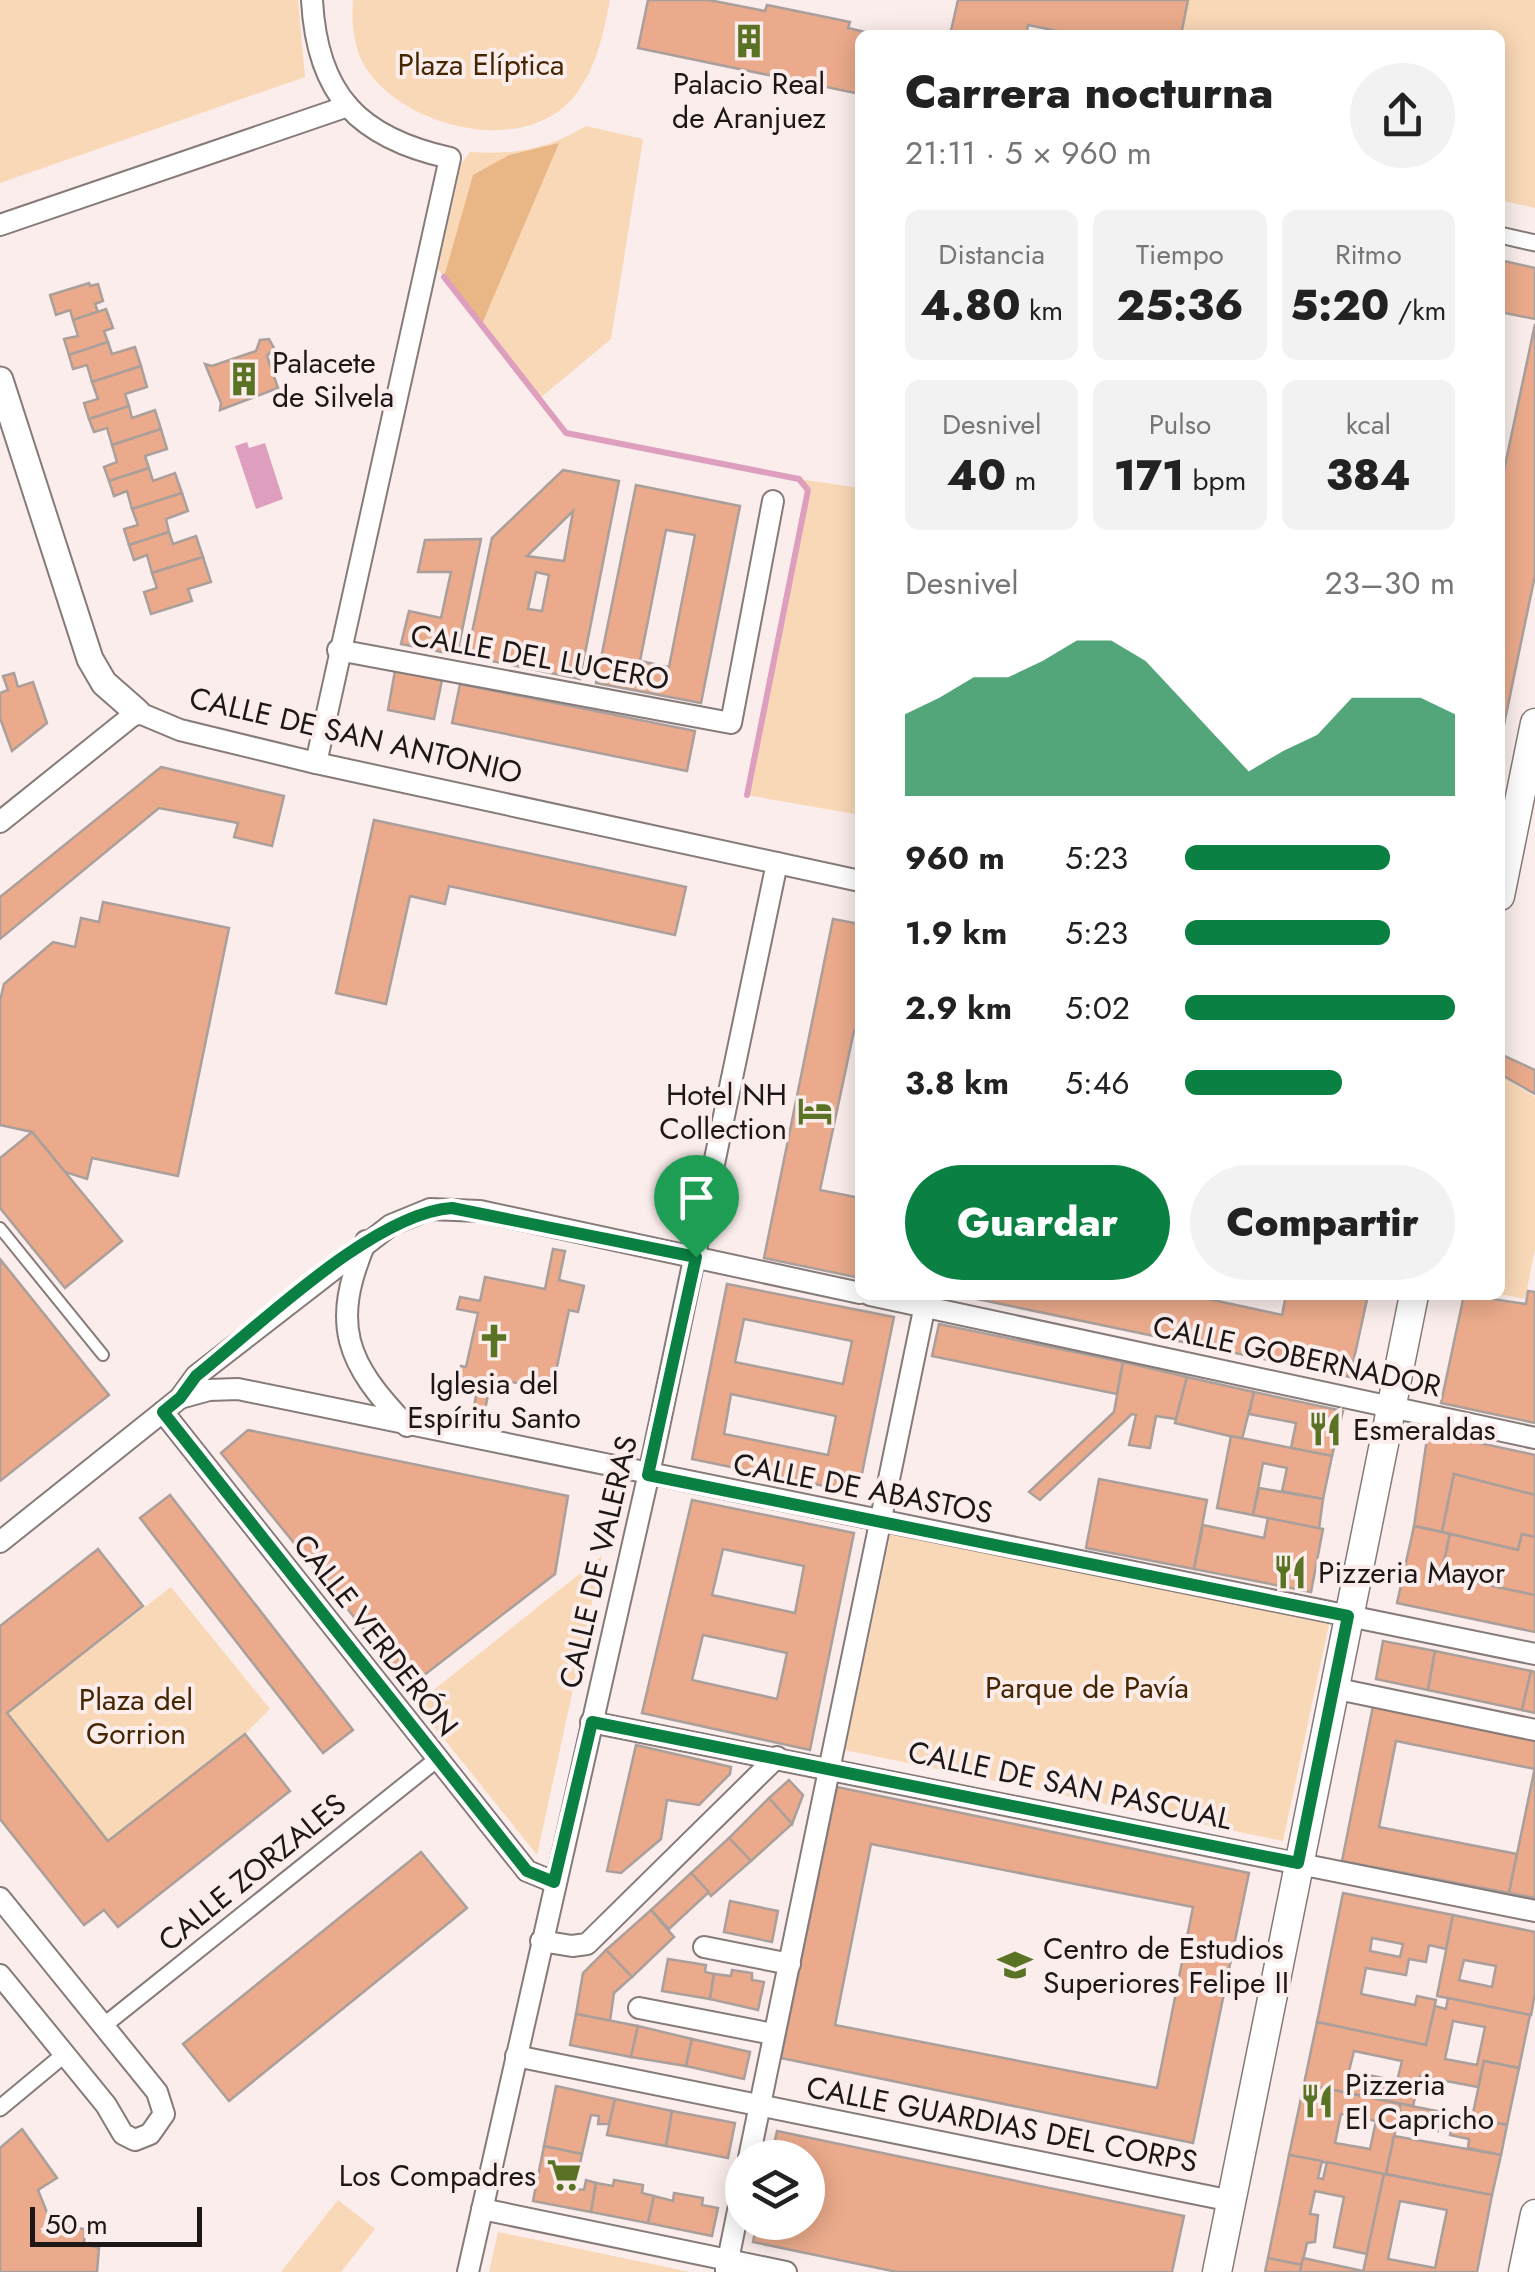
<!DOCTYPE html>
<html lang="es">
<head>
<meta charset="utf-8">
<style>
	:root { --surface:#fff; --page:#f2f2f2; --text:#222; --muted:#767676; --accent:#0b8043 }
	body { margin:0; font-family:Jost,sans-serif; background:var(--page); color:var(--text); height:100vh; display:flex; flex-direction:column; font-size:38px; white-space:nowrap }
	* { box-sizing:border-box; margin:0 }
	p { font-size:32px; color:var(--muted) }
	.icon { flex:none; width:55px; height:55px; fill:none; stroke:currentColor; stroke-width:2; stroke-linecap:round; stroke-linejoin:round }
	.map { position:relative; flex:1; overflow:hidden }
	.drawer { position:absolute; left:855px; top:30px; width:650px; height:1270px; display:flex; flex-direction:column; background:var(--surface); border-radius:15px; box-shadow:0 5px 25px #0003 }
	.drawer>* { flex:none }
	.fabs { position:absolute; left:725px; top:2140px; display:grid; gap:20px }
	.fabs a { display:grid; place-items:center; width:100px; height:100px; border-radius:50%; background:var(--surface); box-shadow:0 5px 25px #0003; font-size:50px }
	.scale { position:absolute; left:30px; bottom:25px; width:172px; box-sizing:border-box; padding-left:10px; border:5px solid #1d1817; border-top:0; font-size:28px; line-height:35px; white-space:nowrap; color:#1d1817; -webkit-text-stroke:8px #faedeb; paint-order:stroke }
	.pin { position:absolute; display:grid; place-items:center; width:85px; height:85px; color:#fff; margin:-102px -42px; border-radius:50% 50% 50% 0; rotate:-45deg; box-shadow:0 0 10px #0007 }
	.pin .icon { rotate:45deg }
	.round { display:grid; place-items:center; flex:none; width:105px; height:105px; border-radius:52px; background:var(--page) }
	.overview { display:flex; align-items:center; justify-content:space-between; height:170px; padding:0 50px }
	h1 { font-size:45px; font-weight:800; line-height:75px }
	.stats { display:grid; grid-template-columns:repeat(3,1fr); gap:15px; height:170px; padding:10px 50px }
	.stats div { display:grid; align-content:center; border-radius:15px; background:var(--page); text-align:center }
	.stats b { font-size:42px; font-weight:800 }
	.stats small { font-size:28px; font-weight:400 }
	.stats p { font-size:28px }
	.chart { height:280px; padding:20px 50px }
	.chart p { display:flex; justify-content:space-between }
	.chart svg { width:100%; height:180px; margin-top:10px; fill:var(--accent); opacity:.7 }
	.cta { display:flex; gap:20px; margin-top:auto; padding:20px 50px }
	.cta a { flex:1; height:115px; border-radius:60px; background:var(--accent); color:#fff; font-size:40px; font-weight:800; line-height:115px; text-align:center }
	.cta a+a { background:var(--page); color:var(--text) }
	ul { padding:0 50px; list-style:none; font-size:32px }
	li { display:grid; grid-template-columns:160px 120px 1fr; align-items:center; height:75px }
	li i { height:25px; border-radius:12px; background:var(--accent) }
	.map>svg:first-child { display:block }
	.green { fill:#f9d8b7 }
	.forest { fill:#e9b785 }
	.water { fill:#de9ebe }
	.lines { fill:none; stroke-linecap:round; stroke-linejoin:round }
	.stream { stroke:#de9ebe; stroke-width:6 }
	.building { fill:#ebaa8b; stroke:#aa9f9a; stroke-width:2.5; fill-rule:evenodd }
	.service-casing { stroke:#867b79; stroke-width:14 }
	.pedestrian-casing { stroke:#867b79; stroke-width:19 }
	.minor-casing { stroke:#867b79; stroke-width:24 }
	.tertiary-casing { stroke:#867b79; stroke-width:29 }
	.secondary-casing { stroke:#867b79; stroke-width:31 }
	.service { stroke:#fff; stroke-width:10 }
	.pedestrian { stroke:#fff; stroke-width:15 }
	.minor { stroke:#fff; stroke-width:20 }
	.tertiary { stroke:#fff; stroke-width:25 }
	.secondary { stroke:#fff; stroke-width:28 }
	.route-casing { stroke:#fff; stroke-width:20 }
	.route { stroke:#0b8043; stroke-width:12 }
	.labels { text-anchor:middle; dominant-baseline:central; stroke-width:8; stroke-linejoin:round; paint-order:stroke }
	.park-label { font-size:30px; fill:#462600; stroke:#faedeb }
	.poi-label { font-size:30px; fill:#1d1817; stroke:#faedeb; text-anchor:start }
	.street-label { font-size:30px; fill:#1d1817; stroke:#faedeb }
</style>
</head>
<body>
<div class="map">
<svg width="1535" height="2272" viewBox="0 0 1535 2272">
	<rect width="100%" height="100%" fill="#faedeb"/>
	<g class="green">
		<path d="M0,0h298l7,77 -305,106z"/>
		<path d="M353,0h257c-7,35 -14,72 -39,100 -50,55 -160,28 -201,-26 -16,-21 -19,-49 -17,-74z"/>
		<path d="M1188,0h347v208l-35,-8v-165h-319z"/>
		<path d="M586,126l57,13 -32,200 -71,59 -102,-129 23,-105 9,-12c44,3 78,-3 116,-26z"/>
		<path d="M799,479l61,9v327l-113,-20 59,-292 2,-13z"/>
		<path d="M1500,1075l35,22v152l-10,50 -25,-5z"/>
		<path d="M891,1532l438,92 -46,217 -438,-91z"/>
		<path d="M602,1556l-65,299 -121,-151z"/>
		<path d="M171,1587l99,122 -25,25 -137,107 -101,-128z"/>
		<path d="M338,2200l37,29 -34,43h-60z"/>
		<path d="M498,2232l192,40h-201z"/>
	</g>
	<path class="forest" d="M559,143l-77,181 -38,-47 29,-102 36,-20z"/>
	<path class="water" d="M247,442l2,6 16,-5 18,56 -27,10 -21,-63z"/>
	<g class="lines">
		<path class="stream" d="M444,277l122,156 233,46 9,11 -61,305"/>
	</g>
	<g class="building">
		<path d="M648,0h61l56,11 2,-6 83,17 -2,6 30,7h-18v59l-222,-46z"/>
		<path d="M958,0h230l-7,35h-104l-49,-10 -2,10h-76z"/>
		<path d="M1500,260l35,8v51l-35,-7z"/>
		<path d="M89,283l1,3 8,-2 5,17 -8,3 3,8 -25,8 -3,-10 -14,5 -6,-20z"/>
		<path d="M106,309l7,19 -9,3 4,11 -39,13 -5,-16 14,-3 -5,-16z"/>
		<path d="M1535,324v251l-35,169v-255z"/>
		<path d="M269,339l5,9 -7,8 11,32 -58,22 1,-7 -16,-39 7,2 44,-15 4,-11z"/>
		<path d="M108,342l4,12 23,-7 6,19 -49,16 -5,-17 -14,4 -4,-14z"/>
		<path d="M141,366l6,21 -22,7 4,12 -40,13 -5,-16 14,-4 -6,-17z"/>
		<path d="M129,406l3,12 23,-8 6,19 -49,16 -5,-17 -13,4 -5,-13z"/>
		<path d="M161,429l6,20 -22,7 4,12 -40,13 -5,-14 13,-5 -5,-17z"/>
		<path d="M149,468l4,13 22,-8 7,20 -50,16 -5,-18 -13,5 -5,-15z"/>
		<path d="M563,470l56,11 -39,198 -113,-23 25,-118zM573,511l-9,50 -37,-5zM536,572l13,3 -7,36 -14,-2z"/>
		<path d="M636,485l104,21 -39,197 -105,-20zM666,530l29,5 -26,132 -29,-6z"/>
		<path d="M182,493l6,18 -22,8 3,13 -40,13 -5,-16 14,-4 -6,-16z"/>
		<path d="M169,532l4,12 23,-8 7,21 -51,16 -5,-18 -13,5 -5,-15z"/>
		<path d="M481,539l-24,116 -56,-11 8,-33 32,7 10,-46h-33l7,-32z"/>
		<path d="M203,557l8,25 -23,7 4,12 -41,13 -7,-22 13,-4 -5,-15z"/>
		<path d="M395,671l47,9 -8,39 -46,-9z"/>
		<path d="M14,673l4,14 15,-5 14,41 -35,28 -12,-33v-25l8,-3 -5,-14z"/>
		<path d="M460,684l235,47 -8,40 -235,-48z"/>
		<path d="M161,767l123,29 -12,50 -38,-9 4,-14 -79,-15 -159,131v-42z"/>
		<path d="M374,820l312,67 -11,48 -226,-49 -4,18 -35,-8 -24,108 -50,-11z"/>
		<path d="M103,902l126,26 -51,248 -86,-18 -5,21 -22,-7 -33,-40 -32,-7v-124l4,-17 49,-42 22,5 6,-29 18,4z"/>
		<path d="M833,919l27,5v108l-6,-1 -34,159 40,8v80l-96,-20z"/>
		<path d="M1500,1054l35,16v24l-35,-20z"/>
		<path d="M32,1132l90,109 -57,47 -65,-80v-50z"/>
		<path d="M553,1249l12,2 -6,29 25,6 -6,26 -9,-2 -17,80 -60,-12 -9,40 -11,-2 5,-25 -21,-4 5,-21 5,1 12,-54 -21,-4 3,-12 20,4 5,-24 60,12z"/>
		<path d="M0,1259l109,136 -109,86z"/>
		<path d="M727,1284l167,33 -36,176 -166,-34zM744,1319l108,22 -9,43 -108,-22zM731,1394l105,22 -8,39 -104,-21z"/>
		<path d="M1528,1291l7,1v131l-94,-20 23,-108 62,9z"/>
		<path d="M958,1295h232l92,20 4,-20h82l-18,82z"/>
		<path d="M939,1324l184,38 -6,32 -185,-38z"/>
		<path d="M1123,1362l64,15 -11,42 -20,-3 -6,32 -21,-3 7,-30 -4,-1 -92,86 -11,-8 85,-80z"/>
		<path d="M1187,1377l67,15 -12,47 -67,-16z"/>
		<path d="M1254,1392l89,19 -11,45 -41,-8 5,-25 -47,-9z"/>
		<path d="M248,1430l320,66 -13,78 -145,112 -189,-233z"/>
		<path d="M1428,1432l107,23v40l-81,-21 -12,58 -28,-6z"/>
		<path d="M1231,1436l101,20 -9,43 -41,-8 5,-23 -24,-5 -10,52 -36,-7z"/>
		<path d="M1454,1474l81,21v42l-13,-3 -4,16 -76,-18z"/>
		<path d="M1099,1479l108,21 -13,69 -108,-21z"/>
		<path d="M1259,1488l64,11 -4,30 -66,-14z"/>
		<path d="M170,1495l183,235 -30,23 -183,-235z"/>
		<path d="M692,1500l162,33 -44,217 -168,-37zM723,1549l81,17 -9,47 -83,-18zM703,1635l84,18 -10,46 -85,-19z"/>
		<path d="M1268,1518l55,11 -12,63 -117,-23 9,-44 61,13z"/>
		<path d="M1414,1526l36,8 -9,41 94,20v37l-138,-29z"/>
		<path d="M1450,1534l68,16 4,-16 13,3v58l-94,-20z"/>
		<path d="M98,1549l45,57 -136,107 101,128 137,-107 45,57 -172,136 -14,-17 -20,15 -84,-106v-193z"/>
		<path d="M1383,1641l52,10 -7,39 -52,-11z"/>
		<path d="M1435,1651l96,20 -9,39 -94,-20z"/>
		<path d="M1531,1671l4,1v41l-13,-3z"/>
		<path d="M1373,1706l162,32v31l-139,-28 -17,86 138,27 -8,39 -167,-32z"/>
		<path d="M636,1745l95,22 -1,7 -31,31 -32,-5 -6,39 -40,34 -14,-2z"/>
		<path d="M1535,1767v131l-26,-5z"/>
		<path d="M789,1780l14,15 -11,29 -23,-26z"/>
		<path d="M837,1787l412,86 -56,270 -412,-85zM871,1844l322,63 -36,181 -322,-63z"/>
		<path d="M769,1798l23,26 -41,37 -22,-23z"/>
		<path d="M729,1838l22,23 -40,35 -20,-23z"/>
		<path d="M421,1852l46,56 -238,193 -46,-57z"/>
		<path d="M691,1873l18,19 -40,37 -18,-19z"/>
		<path d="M1343,1893l110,22 -7,34 -17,-4 -3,17 -17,-3 -3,16 -40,-7 -5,26 54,11 2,-9 19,4 -10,45 -109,-23zM1372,1938l31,6 -3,13 -30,-6z"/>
		<path d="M730,1901l48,10 -6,31 -48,-10z"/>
		<path d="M651,1910l23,27 -42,40 -26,-27z"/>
		<path d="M1453,1915l82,17v61l-4,22 -94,-19zM1464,1960l32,6 -4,21 -33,-7z"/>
		<path d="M606,1950l26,27 -18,16 -4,28 -34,-7 7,-41z"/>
		<path d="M668,1959l38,6 -1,7 9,2 -4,25 -48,-8z"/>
		<path d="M732,1970l20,3v7l12,2 -6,28 -48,-11 4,-25 17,2z"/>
		<path d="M1448,1998l82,17 -11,53 -35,-7 -6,26 -58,-11 -7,30 -109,-22 13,-62 109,23 9,-39 11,3zM1453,2021l32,6 -8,38 -32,-6zM1354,2051l48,10 -5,20 -48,-10z"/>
		<path d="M576,2014l62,12 -7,31 -61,-12z"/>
		<path d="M638,2026l54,13 -6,27 -55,-9z"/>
		<path d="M692,2039l58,13 -6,27 -58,-13z"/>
		<path d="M1484,2061l35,7 -12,57 -35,-7z"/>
		<path d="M1304,2084l97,20 -15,71 -97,-20zM1341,2114l35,7 -6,28 -35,-6z"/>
		<path d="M556,2086l59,13 -6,25h-11l1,-8 -8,-1 -9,39 -38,-8z"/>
		<path d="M615,2099l57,12 -6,35 -59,-11z"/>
		<path d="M1401,2104l41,8 -4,19 -41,-9z"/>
		<path d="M672,2111l63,12 -7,35 -62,-12z"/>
		<path d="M1454,2115l53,10 -6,30 -33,-7 1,-9 -19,-4z"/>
		<path d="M22,2129l35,49 -19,12 14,35 33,4 -1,15 15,4 -2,24h-97v-124z"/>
		<path d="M777,2131l407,85 -12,56h-275l-144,-30 4,-20h51v-64h-37z"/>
		<path d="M1394,2136l107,19 -9,40 -106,-21z"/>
		<path d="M544,2146l38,8 -7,35 9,1 2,-10 10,3 -5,29 -58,-11z"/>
		<path d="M1289,2155l33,6 -4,17 5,1 4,-17 57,12 -17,80 -33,-7 10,-50 -29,-6 -5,23 8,1 -3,27 -8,1 -5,22 -34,-7z"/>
		<path d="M1384,2174l108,21 -15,77h-114zM1400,2201l47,9 -12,58 -47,-9z"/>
		<path d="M614,2180l29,5 -1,8 12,3 -6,27 -57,-11 5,-29 17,3z"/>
		<path d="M674,2193l29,5 -1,7 16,3 -6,28 -64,-13 6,-27 19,5z"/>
		<path d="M1268,2258l34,7 -2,7h-35z"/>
		<path d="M1303,2258l60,13v1h-63z"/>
	</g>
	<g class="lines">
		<g class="service-casing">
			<path id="service" d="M0,1228l103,127"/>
		</g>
		<g class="pedestrian-casing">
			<g id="pedestrian">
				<path d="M1500,235l35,8"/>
				<path d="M102,2027l334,-267"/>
				<path d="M0,2108l65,-54"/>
			</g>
		</g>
		<g class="minor-casing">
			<g id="minor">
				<path d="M312,0c5,95 47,138 138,158l-134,605"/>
				<path d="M0,225l348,-119"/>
				<path d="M338,650l393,73 42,-222"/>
				<path d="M0,822l137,-110 43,18 136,33 544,118"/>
				<path d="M366,1241c-36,84 -20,122 41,185"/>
				<path d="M870,1295l665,143"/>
				<path d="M180,1398l29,-8 29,-1 1297,265"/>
				<path d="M163,1412l364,459 27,11"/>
				<path d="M0,1542l180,-144 16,-22 195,-151 39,-16 50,2 380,82"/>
				<path d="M1333,1688l202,42"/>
				<path d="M591,1722l944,189"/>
				<path d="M0,1898l157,194 7,22 -14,20 -15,6 -12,-6 -17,-29 -106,-130"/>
				<path d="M541,1941l31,5 15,-2 190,-187"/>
				<path d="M704,1947l86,17"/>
				<path d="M639,2008l134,26"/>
				<path d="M516,2056l716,145"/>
				<path d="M749,2158l178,-863"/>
				<path d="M482,2209l304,63"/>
				<path d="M726,2270l16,-79"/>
				<path d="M468,2272l185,-817 124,-592"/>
			</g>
		</g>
		<g class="tertiary-casing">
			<path id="tertiary" d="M0,380l90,279 14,24 33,29"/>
		</g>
		<g class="secondary-casing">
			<g id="secondary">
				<path d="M1500,896l35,-173"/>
				<path d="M1217,2272l197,-977"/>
				<path d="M1523,2272l12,-58"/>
			</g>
		</g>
		<use href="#service" class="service"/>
		<use href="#pedestrian" class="pedestrian"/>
		<use href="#minor" class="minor"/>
		<use href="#tertiary" class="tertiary"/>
		<use href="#secondary" class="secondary"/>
	</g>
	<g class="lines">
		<g class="route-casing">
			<path id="route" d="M452,1208l244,49 -48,218 700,141 -50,247 -706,-141 -38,160 -27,-11 -364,-459 17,-14 16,-22c64,-51 178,-163 256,-168z"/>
		</g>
		<use href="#route" class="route"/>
	</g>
	<defs>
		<g id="building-bare" transform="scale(2.7)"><path d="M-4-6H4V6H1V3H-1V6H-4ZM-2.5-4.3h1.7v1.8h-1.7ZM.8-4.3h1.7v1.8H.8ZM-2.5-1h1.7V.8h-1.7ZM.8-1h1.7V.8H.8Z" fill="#597224" stroke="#faedeb" stroke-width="2.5" paint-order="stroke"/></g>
		<g id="hotel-bare" transform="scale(2.7)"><path d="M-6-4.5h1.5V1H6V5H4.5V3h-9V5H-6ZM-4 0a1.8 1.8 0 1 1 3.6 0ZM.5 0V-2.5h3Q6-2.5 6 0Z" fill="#597224" stroke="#faedeb" stroke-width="2.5" paint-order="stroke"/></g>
		<g id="church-bare" transform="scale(2.7)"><path d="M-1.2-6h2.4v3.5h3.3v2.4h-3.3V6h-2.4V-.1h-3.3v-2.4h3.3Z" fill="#597224" stroke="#faedeb" stroke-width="2.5" paint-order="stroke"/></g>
		<g id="restaurant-bare" transform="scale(2.7)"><path d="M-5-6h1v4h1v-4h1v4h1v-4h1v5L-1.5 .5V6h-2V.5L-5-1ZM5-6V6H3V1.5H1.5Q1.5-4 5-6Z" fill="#597224" stroke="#faedeb" stroke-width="2.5" paint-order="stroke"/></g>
		<g id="university-bare" transform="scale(2.7)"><path d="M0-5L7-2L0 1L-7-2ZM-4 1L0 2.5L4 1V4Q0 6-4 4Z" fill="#597224" stroke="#faedeb" stroke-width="2.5" paint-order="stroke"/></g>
		<g id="supermarket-bare" transform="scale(2.7)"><path d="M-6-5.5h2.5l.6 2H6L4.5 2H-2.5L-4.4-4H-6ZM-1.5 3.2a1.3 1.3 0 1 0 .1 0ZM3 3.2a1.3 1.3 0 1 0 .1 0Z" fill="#597224" stroke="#faedeb" stroke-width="2.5" paint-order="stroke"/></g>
	</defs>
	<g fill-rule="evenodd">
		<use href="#building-bare" x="749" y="41"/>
		<use href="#building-bare" x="244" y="379"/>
		<use href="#hotel-bare" x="815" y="1111"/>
		<use href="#church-bare" x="494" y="1341"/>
		<use href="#restaurant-bare" x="1325" y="1429"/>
		<use href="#restaurant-bare" x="1290" y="1572"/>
		<use href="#university-bare" x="1015" y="1965"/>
		<use href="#restaurant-bare" x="1317" y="2101"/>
		<use href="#supermarket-bare" x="564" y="2175"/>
	</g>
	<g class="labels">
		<g class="park-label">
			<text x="481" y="64">Plaza Elíptica</text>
			<text x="1087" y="1687">Parque de Pavía</text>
			<text x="136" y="1699">Plaza del<tspan x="136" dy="34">Gorrion</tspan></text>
		</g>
		<g class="poi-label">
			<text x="749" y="83" text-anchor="middle">Palacio Real<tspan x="749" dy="34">de Aranjuez</tspan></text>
			<text x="272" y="362">Palacete<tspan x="272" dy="34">de Silvela</tspan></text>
			<text x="787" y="1094" text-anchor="end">Hotel NH<tspan x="787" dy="34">Collection</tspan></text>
			<text x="494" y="1383" text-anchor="middle">Iglesia del<tspan x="494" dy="34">Espíritu Santo</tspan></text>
			<text x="1353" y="1429">Esmeraldas</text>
			<text x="1318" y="1572">Pizzeria Mayor</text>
			<text x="1043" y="1948">Centro de Estudios<tspan x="1043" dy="34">Superiores Felipe II</tspan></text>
			<text x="1345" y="2084">Pizzeria<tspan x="1345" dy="34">El Capricho</tspan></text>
			<text x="536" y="2175" text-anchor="end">Los Compadres</text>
		</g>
		<g class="street-label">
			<text transform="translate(540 657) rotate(10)">CALLE DEL LUCERO</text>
			<text transform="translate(356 735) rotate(13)">CALLE DE SAN ANTONIO</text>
			<text transform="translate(1297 1356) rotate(12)">CALLE GOBERNADOR</text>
			<text transform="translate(863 1488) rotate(11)">CALLE DE ABASTOS</text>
			<text transform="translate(598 1562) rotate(-77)">CALLE DE VALERAS</text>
			<text transform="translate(376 1635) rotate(52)">CALLE VERDERÓN</text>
			<text transform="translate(1070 1785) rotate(12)">CALLE DE SAN PASCUAL</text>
			<text transform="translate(252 1872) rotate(-39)">CALLE ZORZALES</text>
			<text transform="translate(1002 2124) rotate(11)">CALLE GUARDIAS DEL CORPS</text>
		</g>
	</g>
</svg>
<div class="fabs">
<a><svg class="icon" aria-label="layers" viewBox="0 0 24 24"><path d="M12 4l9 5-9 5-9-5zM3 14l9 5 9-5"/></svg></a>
</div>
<div class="scale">50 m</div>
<div class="pin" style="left:696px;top:1257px;background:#1e9e55"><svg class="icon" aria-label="arrive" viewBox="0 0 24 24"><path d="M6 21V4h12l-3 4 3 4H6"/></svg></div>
<section class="drawer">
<div class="overview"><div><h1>Carrera nocturna</h1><p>21:11 · 5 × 960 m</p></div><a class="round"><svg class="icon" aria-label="share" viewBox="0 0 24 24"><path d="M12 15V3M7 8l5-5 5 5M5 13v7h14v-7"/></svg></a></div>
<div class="stats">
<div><p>Distancia</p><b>4.80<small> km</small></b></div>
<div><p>Tiempo</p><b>25:36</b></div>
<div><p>Ritmo</p><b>5:20<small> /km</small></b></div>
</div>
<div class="stats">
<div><p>Desnivel</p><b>40<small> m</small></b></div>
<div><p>Pulso</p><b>171<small> bpm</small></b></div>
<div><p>kcal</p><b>384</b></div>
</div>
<div class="chart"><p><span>Desnivel</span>23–30 m</p>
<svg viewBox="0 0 160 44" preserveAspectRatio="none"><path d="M0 44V24L10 20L20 15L30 15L40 11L50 6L60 6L70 11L80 20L90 29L100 38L110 33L120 29L130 20L140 20L150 20L160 24V44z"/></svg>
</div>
<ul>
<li><b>960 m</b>5:23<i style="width:76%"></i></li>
<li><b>1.9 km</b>5:23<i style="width:76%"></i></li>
<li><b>2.9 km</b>5:02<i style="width:100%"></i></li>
<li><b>3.8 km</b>5:46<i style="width:58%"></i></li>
</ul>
<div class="cta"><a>Guardar</a><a>Compartir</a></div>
</section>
</div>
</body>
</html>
